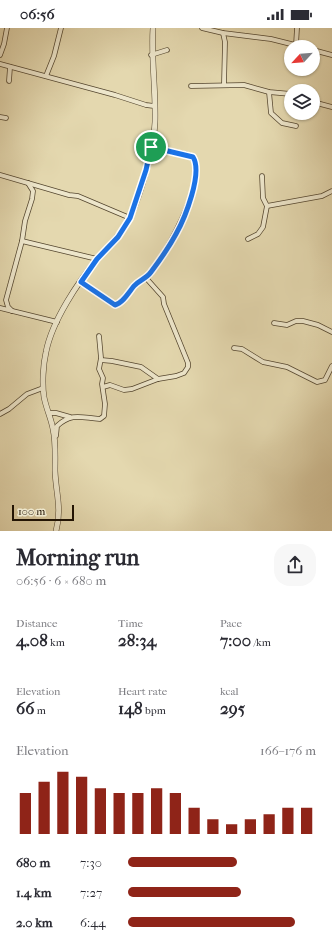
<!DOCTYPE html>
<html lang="en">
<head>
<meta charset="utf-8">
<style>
	:root { --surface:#fff; --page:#f7f7f7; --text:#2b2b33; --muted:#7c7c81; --accent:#8f2418 }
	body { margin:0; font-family:"IM FELL French Canon",serif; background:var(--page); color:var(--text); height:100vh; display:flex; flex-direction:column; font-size:15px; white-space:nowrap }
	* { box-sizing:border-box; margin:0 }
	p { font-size:13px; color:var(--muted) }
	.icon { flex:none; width:22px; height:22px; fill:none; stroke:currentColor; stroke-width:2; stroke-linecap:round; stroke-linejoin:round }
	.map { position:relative; height:503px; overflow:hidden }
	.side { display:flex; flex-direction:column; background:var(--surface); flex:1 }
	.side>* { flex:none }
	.needle { width:26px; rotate:244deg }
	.tools { position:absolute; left:284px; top:12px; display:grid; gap:8px }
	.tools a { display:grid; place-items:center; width:36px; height:36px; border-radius:50%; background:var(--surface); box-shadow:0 1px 3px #0004; font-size:20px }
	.scale { position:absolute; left:12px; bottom:10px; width:62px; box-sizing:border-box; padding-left:4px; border:2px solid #241504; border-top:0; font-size:11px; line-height:14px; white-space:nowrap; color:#241504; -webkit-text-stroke:3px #ede6cb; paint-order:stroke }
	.pin { position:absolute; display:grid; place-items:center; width:34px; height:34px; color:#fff; margin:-17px; border:2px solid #fff; border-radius:50%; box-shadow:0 1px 4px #0007 }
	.round { display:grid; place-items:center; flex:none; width:42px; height:42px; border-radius:16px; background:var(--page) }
	.overview { display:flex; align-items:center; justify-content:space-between; height:68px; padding:0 16px }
	h1 { font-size:22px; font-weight:800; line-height:30px }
	.stats { display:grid; grid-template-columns:repeat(3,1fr); gap:6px; height:68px; padding:4px 16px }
	.stats div { display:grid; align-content:center }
	.stats b { font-size:17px; font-weight:800 }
	.stats small { font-size:11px; font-weight:400 }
	.stats p { font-size:11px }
	.chart { height:112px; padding:8px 16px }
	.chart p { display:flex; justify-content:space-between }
	.chart svg { width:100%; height:72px; margin-top:4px; stroke:var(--accent); stroke-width:6 }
	ul { padding:0 16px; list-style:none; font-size:13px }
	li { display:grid; grid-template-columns:64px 48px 1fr; align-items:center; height:30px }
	li i { height:10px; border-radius:5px; background:var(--accent) }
	.status { display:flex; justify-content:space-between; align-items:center; height:28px; padding:0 20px; background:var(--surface); direction:ltr }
	.status svg { height:11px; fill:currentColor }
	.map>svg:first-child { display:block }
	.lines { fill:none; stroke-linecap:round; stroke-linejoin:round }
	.minor-casing { stroke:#54462f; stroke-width:5.5 }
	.tertiary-casing { stroke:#54462f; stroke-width:6 }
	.minor { stroke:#ede6cb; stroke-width:4 }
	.tertiary { stroke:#ede6cb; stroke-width:5 }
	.route-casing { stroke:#fff; stroke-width:8 }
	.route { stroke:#1a73e8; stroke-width:5 }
</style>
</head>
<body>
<div class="status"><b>06:56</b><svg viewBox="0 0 49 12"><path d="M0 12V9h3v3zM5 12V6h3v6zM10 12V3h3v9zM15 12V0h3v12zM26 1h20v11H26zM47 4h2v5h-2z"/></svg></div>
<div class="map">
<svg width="332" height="503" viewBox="0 0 332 503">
	<rect width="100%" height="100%" fill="#e4d8af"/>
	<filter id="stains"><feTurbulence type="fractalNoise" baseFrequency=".005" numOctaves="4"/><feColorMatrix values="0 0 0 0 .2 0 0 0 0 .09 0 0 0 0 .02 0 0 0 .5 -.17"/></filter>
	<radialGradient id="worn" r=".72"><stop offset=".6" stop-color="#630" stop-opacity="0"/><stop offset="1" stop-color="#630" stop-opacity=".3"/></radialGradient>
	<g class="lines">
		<g class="minor-casing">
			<g id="minor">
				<path d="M202,0l21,5 48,6 32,8"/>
				<path d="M223,5l2,9 -1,42"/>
				<path d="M296,17l1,-17"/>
				<path d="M313,22l19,5"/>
				<path d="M0,27l4,-11 3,-16"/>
				<path d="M151,27l16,-5"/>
				<path d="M0,36l115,31 31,10 8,1"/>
				<path d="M46,48l8,-20 7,-28"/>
				<path d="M9,53l1,-14"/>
				<path d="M191,58l53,-1 25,7 22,2"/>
				<path d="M269,64l2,21 11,10 14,3"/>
				<path d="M313,74l19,5"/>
				<path d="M0,89l6,1"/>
				<path d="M0,147l69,20 9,1 52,22"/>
				<path d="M267,178l55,-10 10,-5"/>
				<path d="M248,211l10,-5 5,-7 4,-21 -4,-8 -1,-22"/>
				<path d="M22,213l75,18"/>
				<path d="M81,254l31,22h6c7,-6 12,-14 18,-20 5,-5 10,-6 14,-11 18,-24 52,-83 45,-112l-6,-6 -38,-8"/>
				<path d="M0,280l57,14"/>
				<path d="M12,283l-4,-4 -2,-7 16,-59 3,-20 7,-22 1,-8 -5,-8"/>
				<path d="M274,295l13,2 9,-4h7l15,4 14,7"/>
				<path d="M234,320l8,1 21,13 24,5 30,15 8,-2 7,-14"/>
				<path d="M101,332l11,1 29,6 17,12"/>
				<path d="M103,359l7,-2 14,5 8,-1 26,-10 18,-3 8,-3 4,-6v-4l-24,-59 -1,-7 -17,-19"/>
				<path d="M49,385h7l14,4"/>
				<path d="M0,386l9,-5 18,-15 16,-6"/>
				<path d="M56,408l1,-10c15,-14 25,-8 43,-7l4,-3 1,-12 -3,-20 1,-6 -4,-9 2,-11 -2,-22"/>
			</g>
		</g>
		<g class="tertiary-casing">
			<path id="tertiary" d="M56,503c6,-23 0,-37 -1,-60 0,-14 1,-28 -2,-42 -2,-11 -7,-21 -9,-32 -2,-13 -1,-32 2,-45 6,-31 32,-70 52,-94 11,-13 25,-25 32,-40 11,-25 24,-69 25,-96 1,-32 -4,-63 -2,-94"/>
		</g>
		<use href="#minor" class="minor"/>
		<use href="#tertiary" class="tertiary"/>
	</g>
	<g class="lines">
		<g class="route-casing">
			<path id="route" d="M151,119l42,10c10,16 -8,61 -17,77 -7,13 -16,26 -25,38 -5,7 -12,8 -17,14 -5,6 -11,17 -19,19l-34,-23 16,-23 21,-22 12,-19 16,-48z"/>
		</g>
		<use href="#route" class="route"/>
	</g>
	<rect width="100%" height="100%" filter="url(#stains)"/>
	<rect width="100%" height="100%" fill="url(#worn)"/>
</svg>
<div class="tools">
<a><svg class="needle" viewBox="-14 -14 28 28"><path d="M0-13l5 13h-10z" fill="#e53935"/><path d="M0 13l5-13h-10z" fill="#7c7c81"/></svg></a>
<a><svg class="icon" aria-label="layers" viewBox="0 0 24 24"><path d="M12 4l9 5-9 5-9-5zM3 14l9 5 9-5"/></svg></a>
</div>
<div class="scale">100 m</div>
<div class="pin" style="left:151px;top:119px;background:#1e9e55"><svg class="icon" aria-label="arrive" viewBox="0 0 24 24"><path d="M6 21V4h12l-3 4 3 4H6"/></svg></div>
</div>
<section class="side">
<div class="overview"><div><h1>Morning run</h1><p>06:56 · 6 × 680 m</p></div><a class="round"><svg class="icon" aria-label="share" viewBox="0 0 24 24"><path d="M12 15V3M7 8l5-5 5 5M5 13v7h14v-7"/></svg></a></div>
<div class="stats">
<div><p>Distance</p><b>4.08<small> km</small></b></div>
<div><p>Time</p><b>28:34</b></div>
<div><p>Pace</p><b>7:00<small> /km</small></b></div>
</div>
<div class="stats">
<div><p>Elevation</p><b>66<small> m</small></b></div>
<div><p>Heart rate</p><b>148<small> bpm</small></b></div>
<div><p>kcal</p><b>295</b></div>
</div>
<div class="chart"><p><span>Elevation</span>166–176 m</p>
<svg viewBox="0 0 160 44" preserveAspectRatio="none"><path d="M5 44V19M15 44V12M25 44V6M35 44V9M45 44V16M55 44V19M65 44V19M75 44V16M85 44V19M95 44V28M105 44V35M115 44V38M125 44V35M135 44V32M145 44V28M155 44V28"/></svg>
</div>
<ul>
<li><b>680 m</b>7:30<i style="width:58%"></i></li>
<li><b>1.4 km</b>7:27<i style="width:60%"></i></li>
<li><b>2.0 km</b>6:44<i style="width:89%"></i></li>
</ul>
</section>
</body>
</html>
